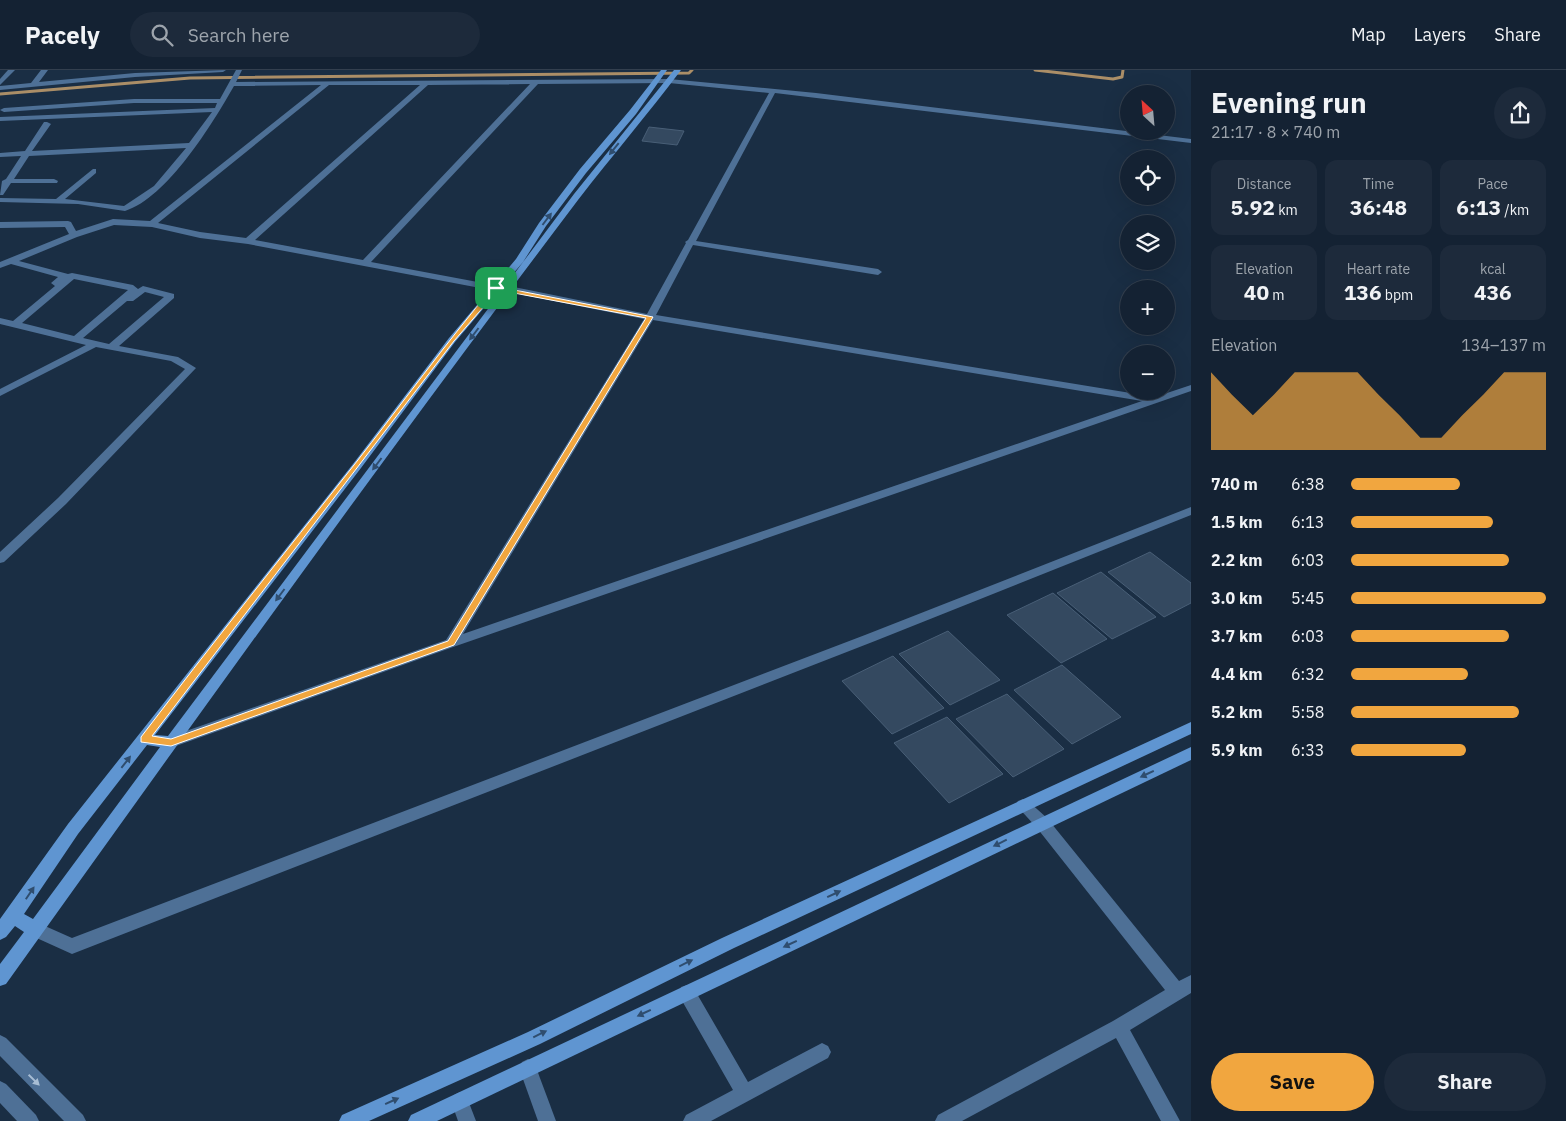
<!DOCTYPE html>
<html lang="en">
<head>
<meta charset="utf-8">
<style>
	:root { --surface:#142233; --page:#1d2a3b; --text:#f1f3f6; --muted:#9da4ac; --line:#333f4e; --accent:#f1a63f }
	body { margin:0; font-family:"IBM Plex Sans",sans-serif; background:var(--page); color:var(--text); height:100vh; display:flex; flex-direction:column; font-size:19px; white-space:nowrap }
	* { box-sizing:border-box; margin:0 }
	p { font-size:16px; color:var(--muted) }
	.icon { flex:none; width:28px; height:28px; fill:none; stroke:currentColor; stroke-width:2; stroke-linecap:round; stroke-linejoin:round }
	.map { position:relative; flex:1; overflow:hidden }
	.side { display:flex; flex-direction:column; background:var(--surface); width:375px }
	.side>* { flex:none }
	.needle { width:32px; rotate:334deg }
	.tools { position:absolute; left:1120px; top:15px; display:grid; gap:10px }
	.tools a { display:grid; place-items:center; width:55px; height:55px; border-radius:50%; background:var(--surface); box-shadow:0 5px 20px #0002,0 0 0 1px var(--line); font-size:25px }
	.pin { position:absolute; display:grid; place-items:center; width:42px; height:42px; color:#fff; margin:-21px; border-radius:10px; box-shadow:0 2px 8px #0006 }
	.round { display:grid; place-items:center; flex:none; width:52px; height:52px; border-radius:26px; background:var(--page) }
	.head { display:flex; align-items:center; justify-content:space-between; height:85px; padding:0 20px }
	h1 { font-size:28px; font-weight:800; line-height:38px }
	.figures { display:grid; grid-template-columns:repeat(3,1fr); gap:8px; height:85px; padding:5px 20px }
	.figures div { display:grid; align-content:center; border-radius:12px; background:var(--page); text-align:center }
	.figures b { font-size:21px; font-weight:800 }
	.figures small { font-size:14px; font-weight:400 }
	.figures p { font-size:14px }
	.chart { height:140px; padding:10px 20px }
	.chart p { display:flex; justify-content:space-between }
	.chart svg { width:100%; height:90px; margin-top:5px; fill:var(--accent); opacity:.7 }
	.primary-button { display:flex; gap:10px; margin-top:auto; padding:10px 20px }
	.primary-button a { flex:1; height:58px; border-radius:30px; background:var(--accent); color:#111; font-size:20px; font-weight:800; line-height:58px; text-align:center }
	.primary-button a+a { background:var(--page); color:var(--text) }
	ul { padding:0 20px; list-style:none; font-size:16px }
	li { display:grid; grid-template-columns:80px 60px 1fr; align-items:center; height:38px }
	li i { height:12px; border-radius:6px; background:var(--accent) }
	header { display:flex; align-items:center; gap:30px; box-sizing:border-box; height:70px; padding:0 25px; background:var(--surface); border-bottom:1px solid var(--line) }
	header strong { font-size:24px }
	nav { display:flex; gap:28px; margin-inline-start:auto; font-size:18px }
	.search { width:350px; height:45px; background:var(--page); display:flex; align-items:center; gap:12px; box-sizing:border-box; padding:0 18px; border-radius:28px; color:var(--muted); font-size:19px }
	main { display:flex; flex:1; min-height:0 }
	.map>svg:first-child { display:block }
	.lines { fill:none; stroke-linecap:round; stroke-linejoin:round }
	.stream { stroke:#ab8e67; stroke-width:3 }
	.building { fill:#344960; stroke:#495f77 }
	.street { fill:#4e7096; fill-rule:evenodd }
	.secondary { fill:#5f95d1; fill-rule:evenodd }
	.oneway { fill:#2f4d6e }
	.oneway2 { fill:#a7bdd4 }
	.route { fill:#f1a63f; stroke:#fff; fill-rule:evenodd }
</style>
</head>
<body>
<header>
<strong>Pacely</strong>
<div class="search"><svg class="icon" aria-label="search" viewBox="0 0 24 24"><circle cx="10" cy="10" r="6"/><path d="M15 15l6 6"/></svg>Search here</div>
<nav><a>Map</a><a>Layers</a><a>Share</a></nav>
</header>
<main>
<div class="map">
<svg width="1191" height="1051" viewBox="0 0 1191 1051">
	<rect width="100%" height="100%" fill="#1a2e44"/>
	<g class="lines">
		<g class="stream">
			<path d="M1035,0l78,9 9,-2 1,-7"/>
			<path d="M0,24l190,-16 499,-5 3,-3"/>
		</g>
	</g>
	<g class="building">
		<path d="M649,57l35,4 -7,14 -35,-4z"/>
		<path d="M1150,482l41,31v20l-27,14 -56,-45z"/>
		<path d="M1101,502l55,45 -44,22 -55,-46z"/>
		<path d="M1053,523l54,46 -46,24 -54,-48z"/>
		<path d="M948,561l52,49 -50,25 -51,-51z"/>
		<path d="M893,586l51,52 -52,26 -50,-53z"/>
		<path d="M1062,595l59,52 -49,27 -58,-54z"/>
		<path d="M1007,624l57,55 -51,28 -57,-58z"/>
		<path d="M947,647l56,57 -54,29 -55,-60z"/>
	</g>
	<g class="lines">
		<g class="street">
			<path d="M8,0h7l-15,15v-6z"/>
			<path d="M41,0h7l-9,12 96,-9 91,-3 -3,2 -88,5 -135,13v-4l31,-3z"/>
			<path d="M236,0h6l-6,12 433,-3 147,14 375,46v4l-416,-50 -79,148 182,28 4,3 -4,3 -185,-30 -37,70 499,82 36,-12v6l-735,255 -280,100 -5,2 -5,-2 -2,-4 2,-4 280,-98 198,-321 -135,-27 -5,-3 5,-3 138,28 39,-71 -1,-1 3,-2 81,-147 -100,-10 -131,1 -167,178 128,24 2,2 -5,3 -248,-47 -48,-6 -48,-11 -38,-2 -37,12 -58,24 49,13 4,-1 61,12 5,4 5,-3 31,8v4l-55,48 59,11 18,11 -130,136 -62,58 -4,1v-11l58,-54 127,-129 -14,-8 -75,-14 -96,49v-7l86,-44 -86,-21v-6l13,3 42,-35 -4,-3 7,-6 -47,-13 -11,4v-6l69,-28 -4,-7 -65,1v-6l68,-1 3,1 5,9 37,-12 37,2 171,-136 -87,1c-21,37 -67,112 -109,125l-47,-7 -78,-2v-4l56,1 37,-30h3v4l-31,26 59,7 30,-20 32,-38 -157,8 -15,23h40l4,2 -1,2h-46l-8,12h-3l2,-14 4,-2 15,-23 -21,1v-4l25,-2 19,-29h3l4,2 -19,27 157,-8 23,-31 -212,9v-4l215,-9 2,-5h-83l-130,9 -4,-2 4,-2 130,-9h86zM530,14l-167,176 -108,-20 173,-155zM329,15h91l-174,153 -46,-6 -42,-9zM74,209l54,11 -54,46 -52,-13zM145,222l19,5 -55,47 -26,-6 44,-37h6zM653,250l489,81 -679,233z"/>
			<path d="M1191,437v8l-316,126 -803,313 -42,-19 -2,-5 2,-5 6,-3 36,16 793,-303z"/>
			<path d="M1023,729l5,2 19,17 132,163 12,-6v18l-61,37 50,91h-19l-45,-83 -154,83h-27l3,-6 175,-94 52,-31 -128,-162 -21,-23 2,-4z"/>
			<path d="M687,915l6,2 55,95 74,-39 6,3 3,6 -3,6 -117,63h-28l3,-6 47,-25 -52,-91 -2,-6 2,-6z"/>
			<path d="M0,965l6,3 77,77 3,6h-22l-64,-65z"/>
			<path d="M528,989l6,3 22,59h-18l-19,-53 3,-6z"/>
			<path d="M0,1011l6,3 30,31 3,6h-22l-17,-18z"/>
			<path d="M460,1022l6,3 10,26h-18l-7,-20 3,-6z"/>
		</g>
		<g class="secondary">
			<path d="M661,0h6l-31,44 -50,59 -40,53 -23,36 -68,80 -94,126 -206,267 13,1 406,-542 100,-124h7c-33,44 -69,86 -103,130 -195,258 -384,521 -572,784l-6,2v-22l24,-32 -9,-6 -9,11 -6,3v-21l68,-95 285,-360 96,-126 67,-79 23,-36 41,-54 50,-59zM147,675l13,2 -127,172 -9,-5 54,-80z"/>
			<path d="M1191,652v12l-457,214 -194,96 -171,77h-30l3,-6 186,-83 194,-94z"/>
			<path d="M1191,677v13l-754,361h-29l3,-6z"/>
		</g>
	</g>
	<defs><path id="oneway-solid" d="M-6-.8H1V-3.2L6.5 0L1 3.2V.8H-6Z" transform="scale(1.25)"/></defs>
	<g class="oneway">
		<use href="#oneway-solid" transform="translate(614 79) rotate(129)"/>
		<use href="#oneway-solid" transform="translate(547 149) rotate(-53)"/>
		<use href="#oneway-solid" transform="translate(474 264) rotate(127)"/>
		<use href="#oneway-solid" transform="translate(377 394) rotate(127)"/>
		<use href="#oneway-solid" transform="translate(280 525) rotate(127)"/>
		<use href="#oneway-solid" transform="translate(126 692) rotate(-52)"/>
		<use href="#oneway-solid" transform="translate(1147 704) rotate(155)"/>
		<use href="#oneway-solid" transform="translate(1000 773) rotate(154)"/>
		<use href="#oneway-solid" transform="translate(30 823) rotate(-56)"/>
		<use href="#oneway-solid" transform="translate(834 824) rotate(-25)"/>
		<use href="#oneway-solid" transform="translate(790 874) rotate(155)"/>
		<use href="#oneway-solid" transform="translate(686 893) rotate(-26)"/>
		<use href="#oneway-solid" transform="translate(644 943) rotate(155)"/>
		<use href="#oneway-solid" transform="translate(540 964) rotate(-26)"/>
		<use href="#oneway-solid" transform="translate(392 1031) rotate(-24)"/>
	</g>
	<use class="oneway2" href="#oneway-solid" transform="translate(34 1010) rotate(44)"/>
	<path class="route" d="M494,216l159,31 -199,328 -283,101 -30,-4v-5c70,-92 142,-182 213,-272 47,-60 91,-121 140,-179zM498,220l148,28 -198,323 -277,98 -19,-3 302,-395z"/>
</svg>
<div class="tools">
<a><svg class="needle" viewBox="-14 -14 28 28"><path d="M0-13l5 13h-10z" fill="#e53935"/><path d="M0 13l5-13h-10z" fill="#9da4ac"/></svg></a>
<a><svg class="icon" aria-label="locate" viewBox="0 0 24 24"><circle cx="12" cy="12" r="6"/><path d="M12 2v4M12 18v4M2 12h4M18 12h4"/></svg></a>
<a><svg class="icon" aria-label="layers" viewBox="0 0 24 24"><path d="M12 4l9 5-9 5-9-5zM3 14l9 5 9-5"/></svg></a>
<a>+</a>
<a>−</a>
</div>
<div class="pin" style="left:496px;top:218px;background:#1e9e55"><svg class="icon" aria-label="arrive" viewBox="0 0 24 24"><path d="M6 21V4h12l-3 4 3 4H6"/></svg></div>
</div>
<section class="side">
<div class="head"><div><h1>Evening run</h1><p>21:17 · 8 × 740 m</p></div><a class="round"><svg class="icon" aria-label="share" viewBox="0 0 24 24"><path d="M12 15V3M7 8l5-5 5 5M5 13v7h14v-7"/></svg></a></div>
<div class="figures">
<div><p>Distance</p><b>5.92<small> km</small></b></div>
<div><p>Time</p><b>36:48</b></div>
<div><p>Pace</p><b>6:13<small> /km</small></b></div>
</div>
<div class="figures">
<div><p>Elevation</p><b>40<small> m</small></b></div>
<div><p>Heart rate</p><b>136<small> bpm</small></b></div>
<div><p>kcal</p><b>436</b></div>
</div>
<div class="chart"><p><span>Elevation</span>134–137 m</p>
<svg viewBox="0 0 160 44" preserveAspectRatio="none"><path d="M0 44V6L10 17L20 27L30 17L40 6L50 6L60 6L70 6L80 17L90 27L100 38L110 38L120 27L130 17L140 6L150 6L160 6V44z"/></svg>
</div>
<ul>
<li><b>740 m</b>6:38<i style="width:56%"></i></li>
<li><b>1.5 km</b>6:13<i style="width:73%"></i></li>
<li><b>2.2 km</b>6:03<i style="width:81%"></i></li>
<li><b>3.0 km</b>5:45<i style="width:100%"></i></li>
<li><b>3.7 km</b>6:03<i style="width:81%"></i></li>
<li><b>4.4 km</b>6:32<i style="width:60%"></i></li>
<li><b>5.2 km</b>5:58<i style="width:86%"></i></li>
<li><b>5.9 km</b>6:33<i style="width:59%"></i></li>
</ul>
<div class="primary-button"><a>Save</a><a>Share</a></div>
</section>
</main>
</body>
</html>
